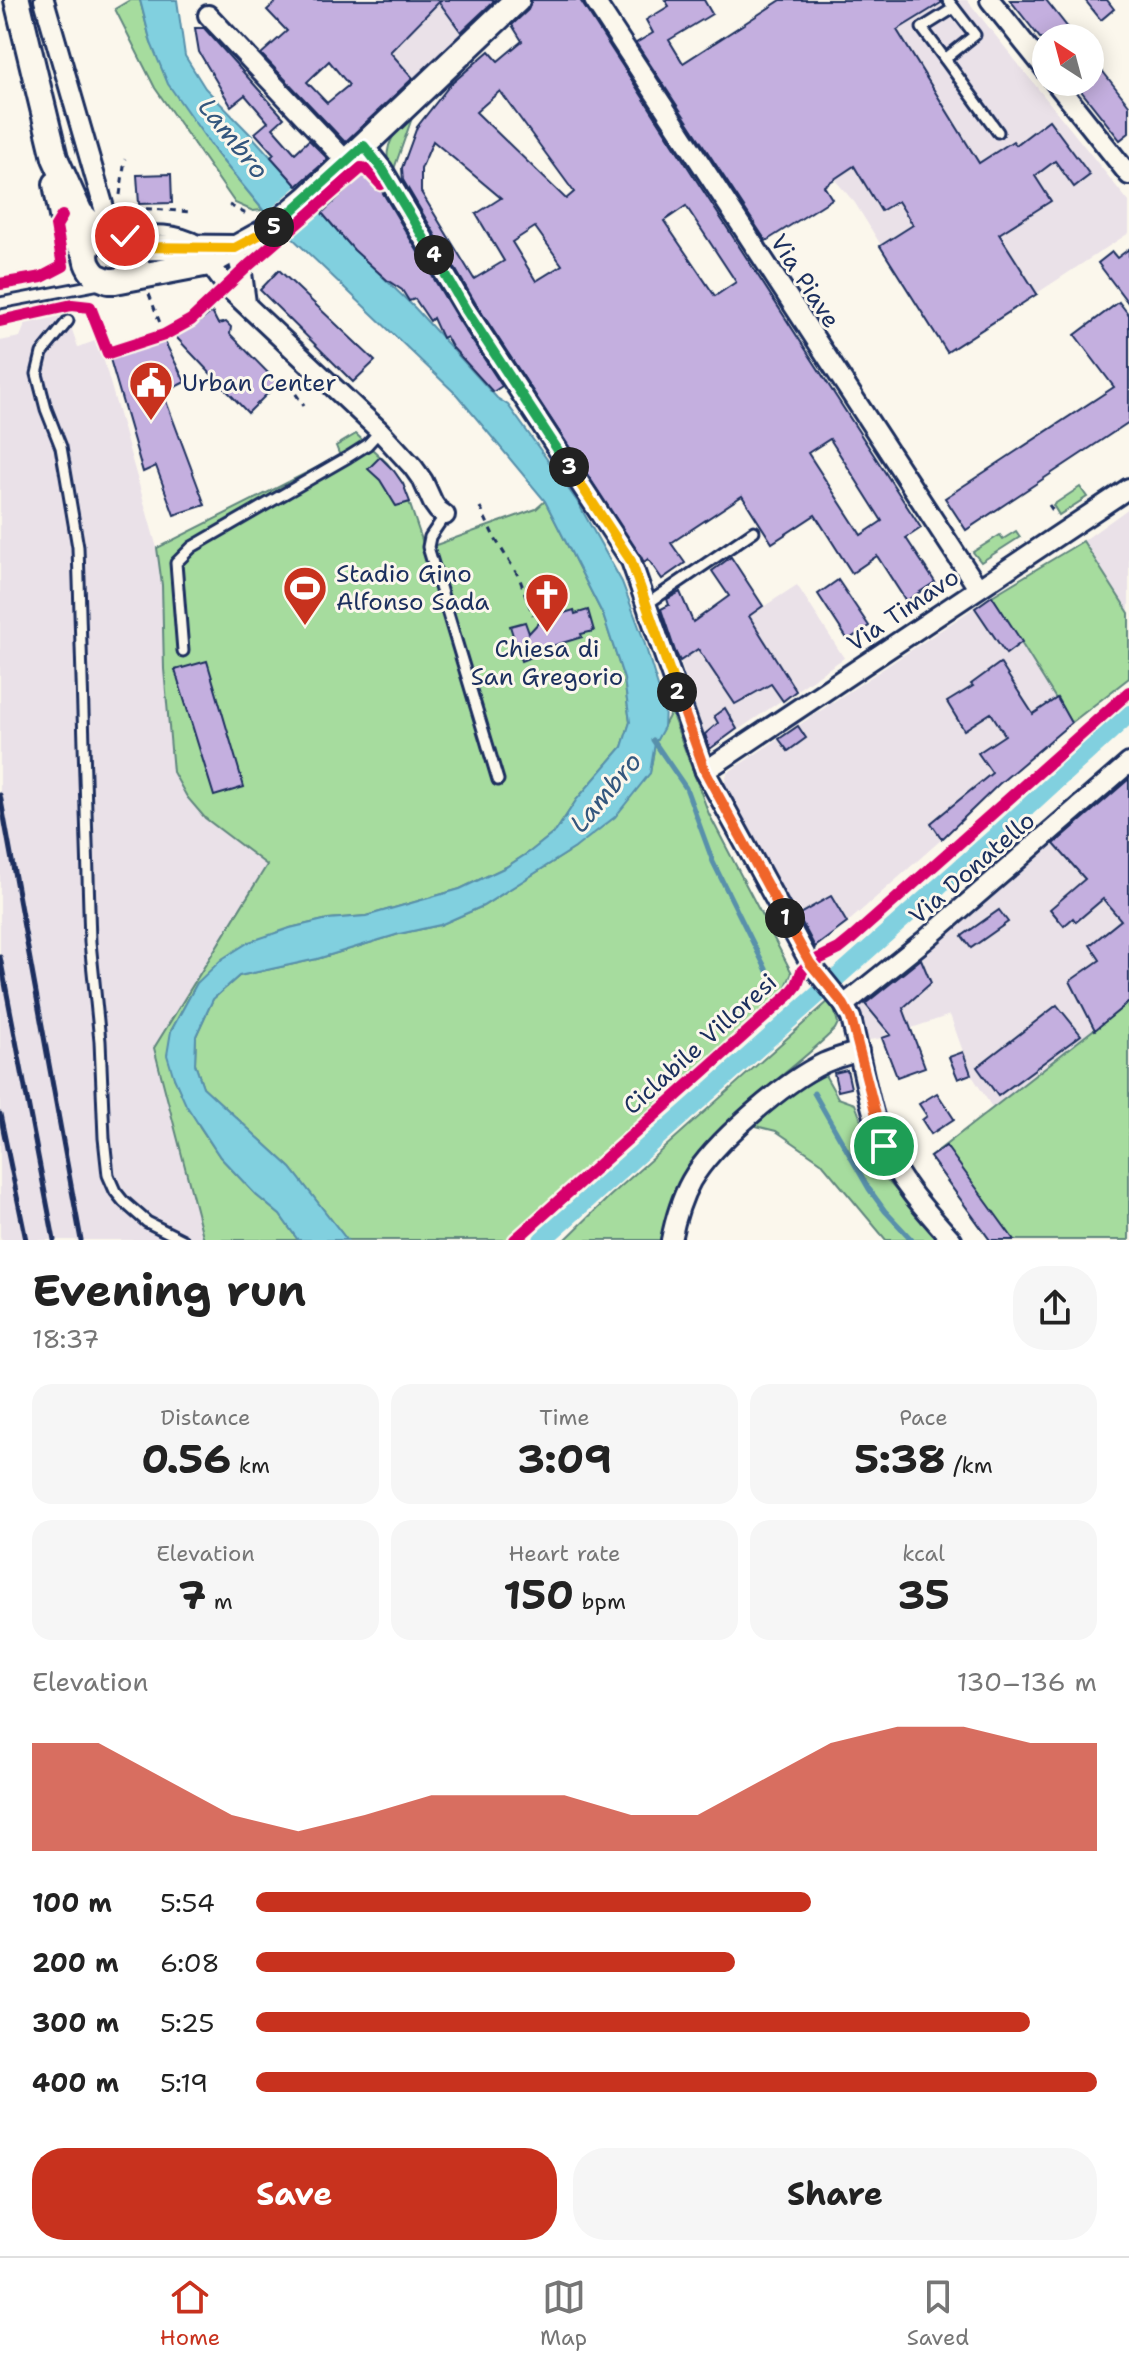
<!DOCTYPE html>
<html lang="en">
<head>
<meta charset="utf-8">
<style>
	:root { --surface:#fff; --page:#f6f6f6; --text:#222; --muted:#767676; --line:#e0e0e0; --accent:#c8321e }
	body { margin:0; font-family:"Shantell Sans",sans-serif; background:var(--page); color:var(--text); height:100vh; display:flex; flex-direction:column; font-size:30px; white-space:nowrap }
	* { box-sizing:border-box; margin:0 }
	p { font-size:26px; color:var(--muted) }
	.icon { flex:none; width:44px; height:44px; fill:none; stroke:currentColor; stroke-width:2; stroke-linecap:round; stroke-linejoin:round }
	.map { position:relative; height:1240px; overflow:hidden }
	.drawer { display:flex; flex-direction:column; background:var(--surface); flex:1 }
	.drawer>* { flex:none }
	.needle { width:52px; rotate:324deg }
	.fabs { position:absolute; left:1032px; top:24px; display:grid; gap:16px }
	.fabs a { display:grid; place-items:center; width:72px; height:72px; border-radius:50%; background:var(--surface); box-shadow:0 4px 20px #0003; font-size:40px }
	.pin { position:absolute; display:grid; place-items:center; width:68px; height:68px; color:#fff; margin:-34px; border:4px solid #fff; border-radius:50%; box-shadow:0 2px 8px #0007 }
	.km { position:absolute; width:40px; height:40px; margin:-20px; border-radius:50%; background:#222; color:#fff; font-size:22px; line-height:40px; text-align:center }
	.round { display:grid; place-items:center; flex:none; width:84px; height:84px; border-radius:32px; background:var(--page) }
	.summary { display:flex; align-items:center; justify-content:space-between; height:136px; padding:0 32px }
	h1 { font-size:44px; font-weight:700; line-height:60px }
	.figures { display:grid; grid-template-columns:repeat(3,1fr); gap:12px; height:136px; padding:8px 32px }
	.figures div { display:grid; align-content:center; border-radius:20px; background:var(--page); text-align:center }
	.figures b { font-size:40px; font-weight:700 }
	.figures small { font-size:22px; font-weight:400 }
	.figures p { font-size:22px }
	.chart { height:224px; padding:16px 32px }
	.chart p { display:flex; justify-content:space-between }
	.chart svg { width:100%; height:144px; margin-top:8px; fill:var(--accent); opacity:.7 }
	.button { display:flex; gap:16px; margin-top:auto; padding:16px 32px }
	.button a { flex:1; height:92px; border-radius:32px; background:var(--accent); color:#fff; font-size:32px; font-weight:700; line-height:92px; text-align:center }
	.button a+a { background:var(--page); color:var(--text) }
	ul { padding:0 32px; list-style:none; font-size:26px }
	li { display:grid; grid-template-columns:128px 96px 1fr; align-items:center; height:60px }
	li i { height:20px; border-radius:10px; background:var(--accent) }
	.tab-bar { display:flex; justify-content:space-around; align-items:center; height:112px; border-top:2px solid var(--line); background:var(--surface); font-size:22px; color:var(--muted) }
	.tab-bar a { display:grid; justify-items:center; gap:4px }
	.tab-bar .current { color:var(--accent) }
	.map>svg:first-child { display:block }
	.built { fill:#eae1e8 }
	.green { fill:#a6dc9e; stroke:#60867e; stroke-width:2 }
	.water { fill:#81d0df; stroke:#5890ab; stroke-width:2 }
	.pier { fill:#fbf7ec }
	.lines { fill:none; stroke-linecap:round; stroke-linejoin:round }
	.stream { stroke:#5890ab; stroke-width:5 }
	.canal { stroke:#81d0df; stroke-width:18 }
	.building { fill:#c4afdf; stroke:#1b2f5e; stroke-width:2; fill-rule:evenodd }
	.lane-casing { stroke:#1b2f5e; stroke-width:15 }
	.street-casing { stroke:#1b2f5e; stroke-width:24 }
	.secondary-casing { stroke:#1b2f5e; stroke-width:30 }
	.path { stroke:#1b2f5e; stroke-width:3; stroke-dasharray:6 6; stroke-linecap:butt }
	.lane { stroke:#fbf7ec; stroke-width:9 }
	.street { stroke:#fbf7ec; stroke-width:18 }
	.secondary { stroke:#fbf7ec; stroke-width:24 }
	.rail { stroke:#1b2f5e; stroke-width:5 }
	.cycleway-casing { stroke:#fbf7ec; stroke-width:17 }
	.cycleway { stroke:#d6006c; stroke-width:12 }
	.split-1-casing { stroke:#fff; stroke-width:16 }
	.split-2-casing { stroke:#fff; stroke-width:16 }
	.split-3-casing { stroke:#fff; stroke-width:16 }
	.split-4-casing { stroke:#fff; stroke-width:16 }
	.split-5-casing { stroke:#fff; stroke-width:16 }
	.split-6-casing { stroke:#fff; stroke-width:16 }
	.split-1 { stroke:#f0652b; stroke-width:10 }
	.split-2 { stroke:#f0652b; stroke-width:10 }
	.split-3 { stroke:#f5b400; stroke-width:10 }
	.split-4 { stroke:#22a559; stroke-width:10 }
	.split-5 { stroke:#22a559; stroke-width:10 }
	.split-6 { stroke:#f5b400; stroke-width:10 }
	.labels { text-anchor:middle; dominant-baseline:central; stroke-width:6; stroke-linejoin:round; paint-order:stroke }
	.street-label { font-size:24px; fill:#1b2f5e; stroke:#fbf7ec }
	.poi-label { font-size:24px; fill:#1b2f5e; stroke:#fbf7ec; text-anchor:start }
	.water-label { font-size:26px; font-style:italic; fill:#34577e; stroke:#fbf7ec }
</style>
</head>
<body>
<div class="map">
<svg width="1129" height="1240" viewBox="0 0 1129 1240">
	<rect width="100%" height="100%" fill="#fbf7ec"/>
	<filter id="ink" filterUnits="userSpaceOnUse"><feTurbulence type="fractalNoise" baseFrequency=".0125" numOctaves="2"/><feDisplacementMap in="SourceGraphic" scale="16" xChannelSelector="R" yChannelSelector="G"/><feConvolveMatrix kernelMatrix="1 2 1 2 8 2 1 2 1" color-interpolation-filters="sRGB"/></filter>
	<g filter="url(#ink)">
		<g class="built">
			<path d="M402,0h108l-105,98 -48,-53z"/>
			<path d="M796,0h171l162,202v31l-182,119 -92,-149 -21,-24z"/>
			<path d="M65,310l13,37 20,-7 59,208 5,37 2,84 9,103 32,46 62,47 -113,183 50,192h-203l-1,-3v-896l20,-4 7,-17z"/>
			<path d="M1129,508v105l-46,-72z"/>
			<path d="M797,585l47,73 -134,91 -30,-88z"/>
			<path d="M992,596l79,127 -72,61 -57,55 -95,84 -32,25 -92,-159 4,-16z"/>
			<path d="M1129,773v229l-136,107 -22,-35 -21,-59 -68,23 -13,2 -14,-27 9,-10 57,-46 192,-167z"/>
		</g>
		<g class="green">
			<path d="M130,0h10l11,43 66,111 46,56 -10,1 -18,-8 -80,-115 -40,-79z"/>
			<path d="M412,118l-18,51 -5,-2c-6,-21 6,-38 23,-49z"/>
			<path d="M356,434l31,29 16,21 22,65 111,-40 9,-8 58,114 21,64 6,43 -8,25 -45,52 -21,32 -25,20 -25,16 -46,22 -94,27 -38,3 -38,9 -93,55 -26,48 3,47 26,49 20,30 36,38 24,20 18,25h-94l-50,-192 113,-183 -62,-47 -18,-21 -14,-25 -9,-103 -2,-84 -5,-37 183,-92 -4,-10z"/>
			<path d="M1080,487l7,10 -28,18 -6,-10z"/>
			<path d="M1016,531l4,6 -39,25 -8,-10 27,-17 3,4z"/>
			<path d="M1083,541l46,72v65l-58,45 -79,-127z"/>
			<path d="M671,712l38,102 83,159 -9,20 -275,247h-161l-56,-72 -88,-81 -8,-23 1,-28 17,-37 26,-23 78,-17 82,-25 41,-9 43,-19 92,-58 75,-75 5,-30z"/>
			<path d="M831,999l7,24 -3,6c-45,46 -126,94 -153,152 -8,18 -12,40 -18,59h-99l44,-43z"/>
			<path d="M1129,1002v238h-139l-60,-83z"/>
			<path d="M825,1075l13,23 17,6 27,70 57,66h-53l-65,-78 -45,-31 -24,-6 36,-31z"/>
		</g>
		<path class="water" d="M140,0h37l8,56 20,32 45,46 105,116 60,58 82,90 11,7 69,96 45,81 20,53 23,74 -1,18 -9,16 -5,30 -35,44 -40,31 -92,58 -43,19 -41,9 -82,25 -78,17 -26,23 -17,37 -1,28 8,23 88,81 56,72h-49l-18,-25 -24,-20 -36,-38 -34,-52 -12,-27 -7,-23 4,-24 26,-48 25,-24 27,-17 41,-14 38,-9 38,-3 94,-27 46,-22 25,-16 25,-20 21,-32 45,-52 8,-25 -6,-43 -21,-64 -58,-114 -88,-106 -194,-185 -46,-56 -49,-70 -17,-41z"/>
		<path class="pier" d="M297,186l21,23 -30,26 -21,-23z"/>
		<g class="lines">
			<g class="stream">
				<path d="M653,740l33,48 27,74 55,111"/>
				<path d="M814,1093l55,96 16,22 27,29"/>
			</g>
			<path class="canal" d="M542,1240l454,-404 133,-122"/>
		</g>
		<g class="building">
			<path d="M278,0h217l-34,32 -22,-30 -49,50 23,26 -68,64 -84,-88 26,-23 -20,-21zM329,61l20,24 -22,18 -20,-21z"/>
			<path d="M532,0h48l341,528 -15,10 29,44 -29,19 -29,-45 -25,17 -37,-58 -43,28 -30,-47 -71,47 14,20 -23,16 -14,-20 -4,3 -168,-258 -73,-124 -1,-12 15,-41 33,-42 39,-34 9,10 24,-20 -10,-16 16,-15zM500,91l74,101 -8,7 -90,-87zM433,141l68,57 -25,16 28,47 -30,18 -53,-87v-23zM686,206l50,76 -21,14 -51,-75zM535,227l27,38 -26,16 -24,-39zM830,439l52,82 -21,14 -53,-82z"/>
			<path d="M665,0h39l8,14 -43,26 14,23 98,-63h160v3l-44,27 82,133 34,-22 3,4 33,-25 41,55 -16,12 -19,-26 -20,15 16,25 -52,33 38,60 -90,58 -67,-106 33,-21 -15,-24 -17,10 -27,-45 -30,20 8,13 -66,42 -130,-198 17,-10 -7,-13 23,-14z"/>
			<path d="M1010,0h36l30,38h-36z"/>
			<path d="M1085,0h22l7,9 -13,11z"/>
			<path d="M195,28h9l80,90 -11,10 22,25 14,-13 19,19 -31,27 -26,-29 3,-3 -19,-21 13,-11 -23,-27 -14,11 -32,-54z"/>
			<path d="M1090,55l39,50v28l-9,7 -46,-58h16z"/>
			<path d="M367,171l7,7 82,138 46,70 -9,6 -41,-45 -6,-11 -4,2 -9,-20 -3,3 -15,-22 -6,2 -7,-11 -15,-10 -33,-30 -32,-37z"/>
			<path d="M171,174l1,29 -33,1 -2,-29z"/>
			<path d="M1129,249v55l-31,-41 14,-11 5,6z"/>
			<path d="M279,270l96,91 -22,21 -93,-92z"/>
			<path d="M1119,302l10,13v107l-163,108 -21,-32 169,-111 -39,-52z"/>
			<path d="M212,312l6,12 8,-2 5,5 -1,7 48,49 -30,30 -73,-77 21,-11z"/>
			<path d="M164,340l21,42 -22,11 42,112 -31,10 -18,-49 -13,6 -33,-113z"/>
			<path d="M380,457l14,14 9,13 7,18 -14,4 -16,-26 -12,-11z"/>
			<path d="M731,557l32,49 -14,10 47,75 -13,10 -12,-17 -36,20 -37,-55 -18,12 -5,-10 -14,-42 8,-4 -2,-6 13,-7 13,30 36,-26 -17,-25z"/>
			<path d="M838,580l31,46 -21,14 -30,-46z"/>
			<path d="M992,596l30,46 -16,12 -31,-46z"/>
			<path d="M574,610l1,4 13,-4 6,21 -13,3 1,3 -47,14 2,4 -16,6 -11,-35 15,-4 4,11 12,-13z"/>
			<path d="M207,661l37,126 -30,9 -39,-126z"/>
			<path d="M1000,663l33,51 24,-16 14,25 -72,61 -57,55 -11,-16 61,-50 -14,-20 27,-18 -14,-22 -27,17 -17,-28 26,-16 -2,-2z"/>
			<path d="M725,708l12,21 -27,20 -5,-15 13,-11 -4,-7z"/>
			<path d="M798,726l8,12 -18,13 -9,-12z"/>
			<path d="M1129,779v223l-34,28 -25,-49 30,-21 -10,-15 31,-25 -18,-21 -27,23 -3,-4 -9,8 -14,-17 35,-30 -31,-35z"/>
			<path d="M831,896l16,27 -32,24 -17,-32z"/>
			<path d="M999,910l9,12 -37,26 -9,-12z"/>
			<path d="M921,959l10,24 -28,25 22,59 -28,10 -15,-39 9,-3 -26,-31z"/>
			<path d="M1057,1005l24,30 -83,61 -21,-29z"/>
			<path d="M963,1052l8,22 -13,5 -9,-22z"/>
			<path d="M847,1070l4,18 -13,3 -4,-18z"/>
			<path d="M937,1093l17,26 -23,15 -9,-14 5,-4 -8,-12z"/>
			<path d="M946,1146l68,94h-24l-60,-83z"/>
		</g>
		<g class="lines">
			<g class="lane-casing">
				<g id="lane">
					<path d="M948,0l27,35 -30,24 53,73"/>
					<path d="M945,59l-23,-31 32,-20"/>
					<path d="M125,232c25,-2 54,-4 75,10"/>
					<path d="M0,303l100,-19"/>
					<path d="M68,321l-26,32 -5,21 9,35 15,38 17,100 12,395 10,99 4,97 4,37 7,16 8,10 24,21 36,18"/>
					<path d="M445,515l-15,22 -2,10 70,233"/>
					<path d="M647,604l107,-73"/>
					<path d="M183,651l-7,-88 16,-16 156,-90 19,-12 13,-14"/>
				</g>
			</g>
			<g class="street-casing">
				<g id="street">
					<path d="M44,0l67,232"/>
					<path d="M594,0l384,588"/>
					<path d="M990,0l56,70"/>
					<path d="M208,15l139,147"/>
					<path d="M1055,82l74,93"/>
					<path d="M364,146l19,24 83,140 165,251 74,210 105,192 34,42 7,13c10,41 17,86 32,126 15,37 43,67 69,96"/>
					<path d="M235,248l7,25 4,30"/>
					<path d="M207,250l2,13 18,24 153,144 33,36 10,14 10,22 5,7 7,5"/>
					<path d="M705,771l424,-283"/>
					<path d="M844,1005l81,-65 204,-177"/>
					<path d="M671,1240c4,-20 10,-41 20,-59 22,-38 93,-99 133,-118 11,-5 24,-8 35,-12"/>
				</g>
			</g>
			<g class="secondary-casing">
				<g id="secondary">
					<path d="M17,0l38,158 25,55 9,9 17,11"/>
					<path d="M56,184l6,32 24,39"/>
					<path d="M134,247l101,1"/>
					<path d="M120,280c44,-24 -14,-73 -32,-33 -5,11 0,21 8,29l12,5h7l94,-18 63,-35 36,-30 209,-198"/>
				</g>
			</g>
			<g class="path">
				<path d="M120,195l5,-36"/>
				<path d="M229,205l21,11"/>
				<path d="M122,207l71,5"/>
				<path d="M149,294l17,45"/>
				<path d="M90,307l18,46 69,-24 14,-9 23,-20"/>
				<path d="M0,321l23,-5"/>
				<path d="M289,384l15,22"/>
				<path d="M1049,505l7,10"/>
				<path d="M480,507l14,30 25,40 14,38"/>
			</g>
			<use href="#lane" class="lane"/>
			<use href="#street" class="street"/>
			<use href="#secondary" class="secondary"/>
			<g class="rail">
				<path d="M0,795l81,445"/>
				<path d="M0,957l54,283"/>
				<path d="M0,1114l26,126"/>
			</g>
			<g class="cycleway-casing">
				<g id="cycleway">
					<path d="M0,284l42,-7 21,-11 -7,-40 6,-10"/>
					<path d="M0,321l72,-16 18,2 18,46 56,-18 27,-15 58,-55 112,-97 6,1 14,15 7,-5 78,131 165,251 74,210 105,192"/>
					<path d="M515,1240l274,-245 8,-10 5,-14 8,-8 29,-14 11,-9 279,-248"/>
				</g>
			</g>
			<use href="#cycleway" class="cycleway"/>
		</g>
	</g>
	<g class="lines" filter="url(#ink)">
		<g class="split-1-casing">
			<path id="split-1" d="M785,918l25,45 34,42 7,13 33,128"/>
		</g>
		<g class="split-2-casing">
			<path id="split-2" d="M677,692l28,79 80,147"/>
		</g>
		<g class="split-3-casing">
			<path id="split-3" d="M569,467l62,94 46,131"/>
		</g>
		<g class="split-4-casing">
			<path id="split-4" d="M434,255l32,55 103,157"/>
		</g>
		<g class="split-5-casing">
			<path id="split-5" d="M274,227l90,-81 19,24 51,85"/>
		</g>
		<g class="split-6-casing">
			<path id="split-6" d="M125,236l9,11 101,1 39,-21"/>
		</g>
		<use href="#split-1" class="split-1"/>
		<use href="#split-2" class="split-2"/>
		<use href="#split-3" class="split-3"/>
		<use href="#split-4" class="split-4"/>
		<use href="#split-5" class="split-5"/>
		<use href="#split-6" class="split-6"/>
	</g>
	<defs>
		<g id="civic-pin" transform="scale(2.3)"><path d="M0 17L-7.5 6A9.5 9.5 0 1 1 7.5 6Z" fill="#c8321e" stroke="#fbf7ec"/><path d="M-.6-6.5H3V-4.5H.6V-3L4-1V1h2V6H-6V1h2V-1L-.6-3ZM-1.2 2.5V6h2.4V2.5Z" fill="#fff"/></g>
		<g id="stadium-pin" transform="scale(2.3)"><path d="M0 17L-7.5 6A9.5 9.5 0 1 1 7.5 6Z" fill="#c8321e" stroke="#fbf7ec"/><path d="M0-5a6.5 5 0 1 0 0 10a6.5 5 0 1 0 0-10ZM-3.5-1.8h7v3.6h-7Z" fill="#fff"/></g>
		<g id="church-pin" transform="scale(2.3)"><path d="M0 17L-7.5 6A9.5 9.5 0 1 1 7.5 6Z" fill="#c8321e" stroke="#fbf7ec"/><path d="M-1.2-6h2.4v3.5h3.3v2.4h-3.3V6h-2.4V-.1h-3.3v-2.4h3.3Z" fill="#fff"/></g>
	</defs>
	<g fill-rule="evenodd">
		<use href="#civic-pin" x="151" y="383"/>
		<use href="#stadium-pin" x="305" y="588"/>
		<use href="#church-pin" x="547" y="595"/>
	</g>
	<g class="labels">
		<g class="street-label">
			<text transform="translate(805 281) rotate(57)">Via Piave</text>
			<text transform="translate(903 610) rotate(-34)">Via Timavo</text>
			<text transform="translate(972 868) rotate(-41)">Via Donatello</text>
			<text transform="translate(700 1044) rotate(-42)">Ciclabile Villoresi</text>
		</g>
		<g class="poi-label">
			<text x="182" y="383">Urban Center</text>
			<text x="336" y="574">Stadio Gino<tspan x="336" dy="28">Alfonso Sada</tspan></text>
			<text x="547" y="649" text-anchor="middle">Chiesa di<tspan x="547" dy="28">San Gregorio</tspan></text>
		</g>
		<g class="water-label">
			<text transform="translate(234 138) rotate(51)">Lambro</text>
			<text transform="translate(605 792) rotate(-50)">Lambro</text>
		</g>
	</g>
</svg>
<div class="fabs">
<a><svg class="needle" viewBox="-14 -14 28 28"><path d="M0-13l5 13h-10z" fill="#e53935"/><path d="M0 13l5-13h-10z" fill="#767676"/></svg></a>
</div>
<div class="pin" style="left:884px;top:1146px;background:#1e9e55"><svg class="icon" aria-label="arrive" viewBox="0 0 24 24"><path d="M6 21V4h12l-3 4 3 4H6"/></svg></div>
<div class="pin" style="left:125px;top:236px;background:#d93025"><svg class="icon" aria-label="check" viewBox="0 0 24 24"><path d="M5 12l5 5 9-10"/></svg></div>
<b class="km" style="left:785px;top:918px">1</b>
<b class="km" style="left:677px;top:692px">2</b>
<b class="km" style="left:569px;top:467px">3</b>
<b class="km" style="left:434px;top:255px">4</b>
<b class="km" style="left:274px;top:227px">5</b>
</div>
<section class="drawer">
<div class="summary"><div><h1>Evening run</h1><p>18:37</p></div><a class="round"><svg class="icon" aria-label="share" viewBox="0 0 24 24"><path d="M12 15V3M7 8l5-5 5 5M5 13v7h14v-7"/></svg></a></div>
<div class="figures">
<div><p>Distance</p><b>0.56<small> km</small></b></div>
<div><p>Time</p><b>3:09</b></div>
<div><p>Pace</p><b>5:38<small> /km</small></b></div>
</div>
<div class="figures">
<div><p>Elevation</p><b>7<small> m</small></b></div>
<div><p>Heart rate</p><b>150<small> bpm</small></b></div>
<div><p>kcal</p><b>35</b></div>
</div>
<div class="chart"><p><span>Elevation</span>130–136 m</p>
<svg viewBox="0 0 160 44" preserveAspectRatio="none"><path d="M0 44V11L10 11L20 22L30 33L40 38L50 33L60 27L70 27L80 27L90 33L100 33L110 22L120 11L130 6L140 6L150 11L160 11V44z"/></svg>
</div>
<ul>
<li><b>100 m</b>5:54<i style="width:66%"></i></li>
<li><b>200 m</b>6:08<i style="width:57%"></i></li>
<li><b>300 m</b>5:25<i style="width:92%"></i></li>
<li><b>400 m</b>5:19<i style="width:100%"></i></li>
</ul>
<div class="button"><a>Save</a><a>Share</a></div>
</section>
<nav class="tab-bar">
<a class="current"><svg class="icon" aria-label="home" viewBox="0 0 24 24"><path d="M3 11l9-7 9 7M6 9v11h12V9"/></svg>Home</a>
<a><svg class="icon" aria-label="map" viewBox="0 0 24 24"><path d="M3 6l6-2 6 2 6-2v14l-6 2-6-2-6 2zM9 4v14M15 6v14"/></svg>Map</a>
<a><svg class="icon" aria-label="saved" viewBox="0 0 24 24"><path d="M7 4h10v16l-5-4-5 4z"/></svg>Saved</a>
</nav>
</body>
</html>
